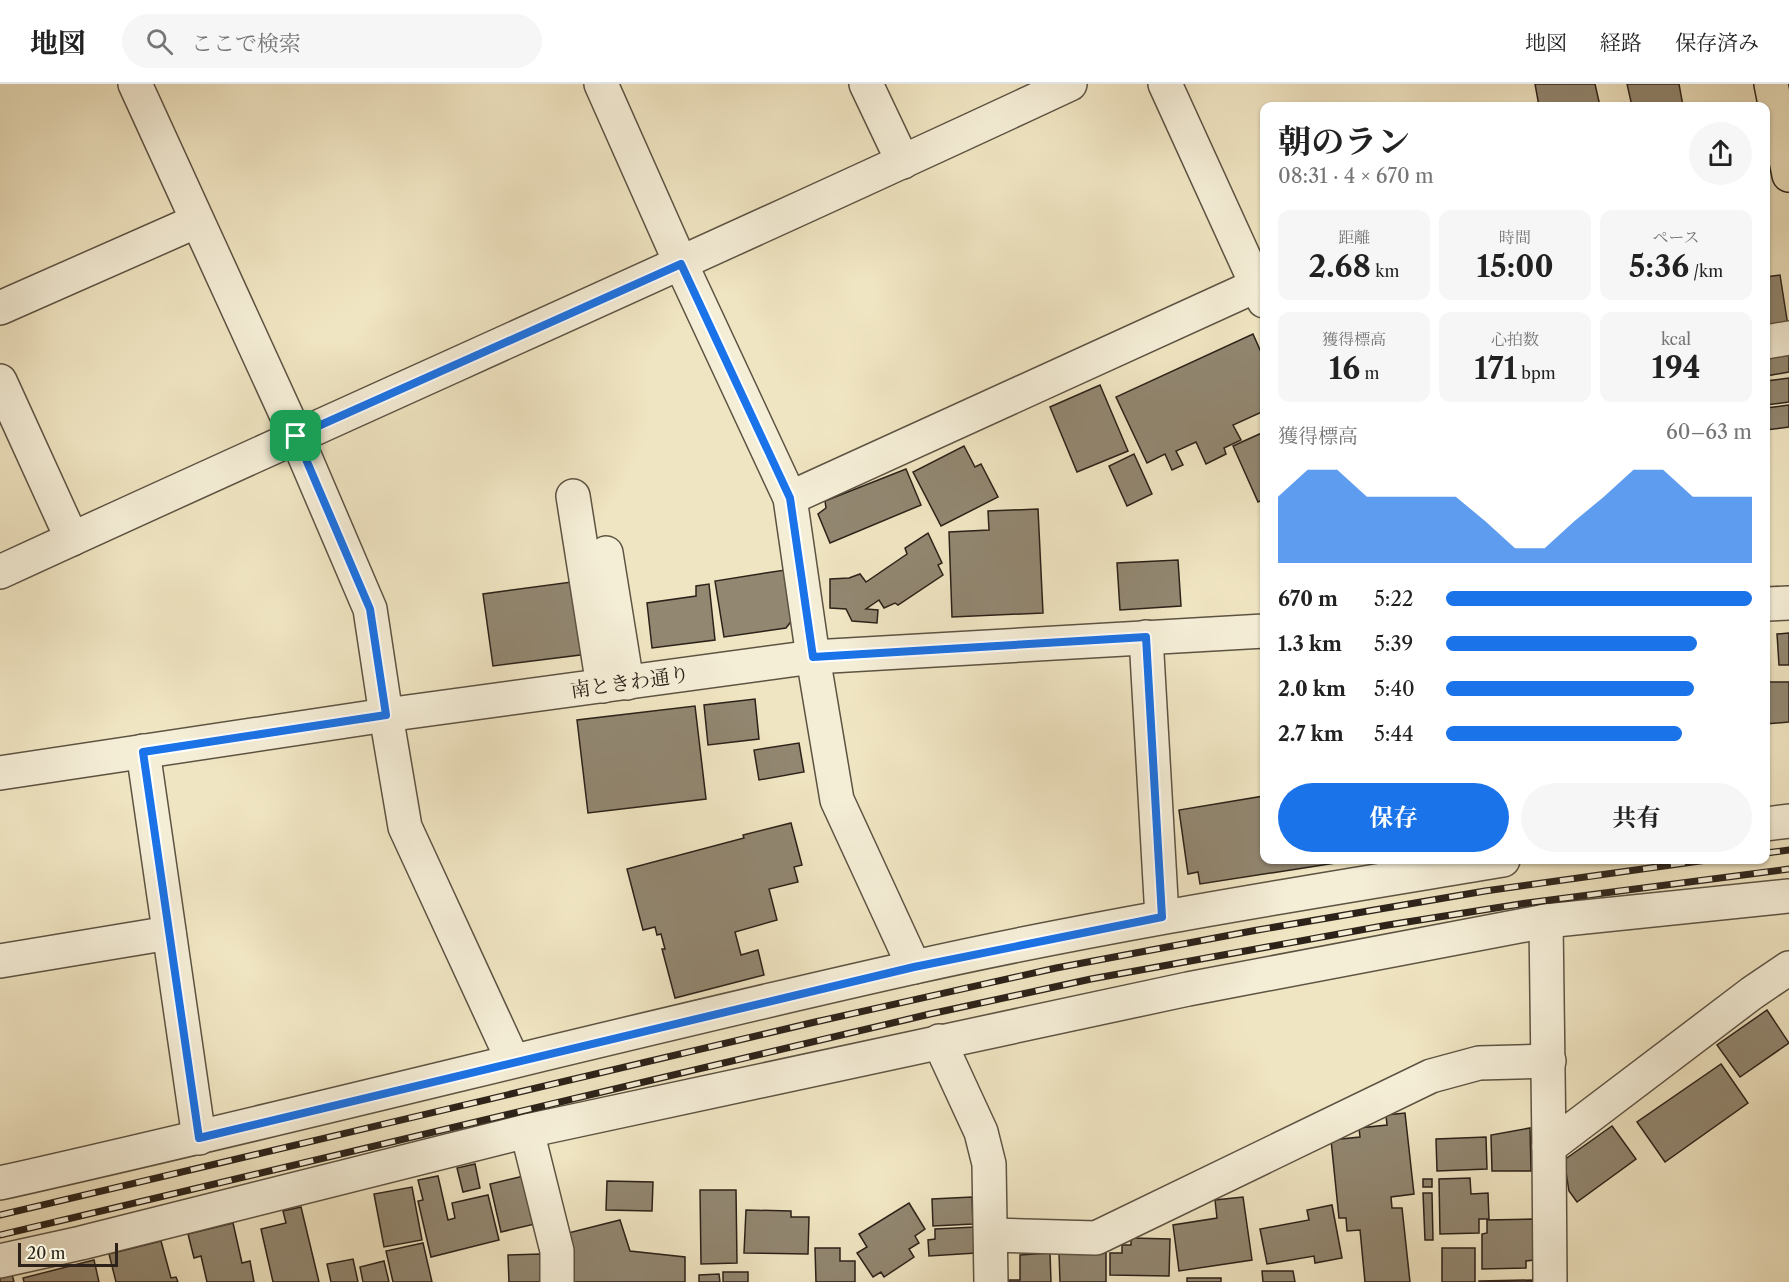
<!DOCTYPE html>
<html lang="ja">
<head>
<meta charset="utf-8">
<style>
	:root { --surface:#fff; --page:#f6f6f6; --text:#222; --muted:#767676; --line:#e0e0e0; --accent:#1a73e8 }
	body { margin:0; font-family:"Libre Caslon Text","Noto Serif JP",serif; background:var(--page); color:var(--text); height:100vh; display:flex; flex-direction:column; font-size:22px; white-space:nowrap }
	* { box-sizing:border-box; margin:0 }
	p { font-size:20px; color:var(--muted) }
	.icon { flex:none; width:33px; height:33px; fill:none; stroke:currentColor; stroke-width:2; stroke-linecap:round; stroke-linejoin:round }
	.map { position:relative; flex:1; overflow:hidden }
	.sheet { position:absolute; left:1260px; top:18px; width:510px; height:762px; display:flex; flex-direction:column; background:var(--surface); border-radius:12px; box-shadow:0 2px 4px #0004 }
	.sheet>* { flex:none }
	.scale { position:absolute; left:18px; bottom:15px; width:100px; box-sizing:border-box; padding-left:6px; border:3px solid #2c2219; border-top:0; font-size:16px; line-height:21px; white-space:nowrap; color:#2c2219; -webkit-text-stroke:4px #f5eed7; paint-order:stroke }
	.pin { position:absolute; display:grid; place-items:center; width:51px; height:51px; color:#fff; margin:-26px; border-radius:12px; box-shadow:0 3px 9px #0006 }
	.round { display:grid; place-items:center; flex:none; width:63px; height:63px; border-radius:32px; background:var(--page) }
	.overview { display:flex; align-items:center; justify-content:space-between; height:102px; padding:0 18px }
	h1 { font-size:33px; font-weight:700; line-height:45px }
	.figures { display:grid; grid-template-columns:repeat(3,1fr); gap:9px; height:102px; padding:6px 18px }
	.figures div { display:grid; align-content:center; border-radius:12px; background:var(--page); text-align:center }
	.figures b { font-size:30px; font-weight:700 }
	.figures small { font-size:16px; font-weight:400 }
	.figures p { font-size:16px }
	.chart { height:168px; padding:12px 18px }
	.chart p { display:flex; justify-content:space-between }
	.chart svg { width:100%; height:108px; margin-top:6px; fill:var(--accent); opacity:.7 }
	.primary-button { display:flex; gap:12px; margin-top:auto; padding:12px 18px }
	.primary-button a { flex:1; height:69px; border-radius:36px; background:var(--accent); color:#fff; font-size:24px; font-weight:700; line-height:69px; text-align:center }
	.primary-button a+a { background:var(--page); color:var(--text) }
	ul { padding:0 18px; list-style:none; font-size:20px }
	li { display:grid; grid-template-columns:96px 72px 1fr; align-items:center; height:45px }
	li i { height:15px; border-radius:8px; background:var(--accent) }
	header { display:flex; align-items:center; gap:36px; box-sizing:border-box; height:84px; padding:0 30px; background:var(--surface); border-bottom:2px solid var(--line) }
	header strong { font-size:28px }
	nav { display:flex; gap:33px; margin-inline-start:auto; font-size:21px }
	.search { width:420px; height:54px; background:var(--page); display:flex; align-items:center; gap:15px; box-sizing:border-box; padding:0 21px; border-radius:33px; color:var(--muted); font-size:22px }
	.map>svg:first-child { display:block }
	.building { fill:#928771; stroke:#2c2219; stroke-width:1.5 }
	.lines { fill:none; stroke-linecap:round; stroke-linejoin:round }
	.minor-casing { stroke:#5d5343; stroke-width:36 }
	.major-casing { stroke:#2c2219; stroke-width:36 }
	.minor { stroke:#f5eed7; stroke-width:33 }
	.major { stroke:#f0e5c2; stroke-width:33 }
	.rail-casing { stroke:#2c2219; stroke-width:7 }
	.rail { stroke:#f5eed7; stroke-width:4.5; stroke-dasharray:14; stroke-linecap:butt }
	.route-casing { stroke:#fff; stroke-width:12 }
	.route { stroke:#1a73e8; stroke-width:8 }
	.labels { text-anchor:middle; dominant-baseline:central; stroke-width:6; stroke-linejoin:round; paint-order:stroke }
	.street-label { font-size:20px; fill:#2c2219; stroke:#f5eed7 }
</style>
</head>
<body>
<header>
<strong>地図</strong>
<div class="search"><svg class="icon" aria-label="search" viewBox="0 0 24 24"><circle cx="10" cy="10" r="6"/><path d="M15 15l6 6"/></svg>ここで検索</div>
<nav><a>地図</a><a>経路</a><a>保存済み</a></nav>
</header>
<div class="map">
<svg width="1789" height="1198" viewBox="0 0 1789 1198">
	<rect width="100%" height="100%" fill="#f0e5c2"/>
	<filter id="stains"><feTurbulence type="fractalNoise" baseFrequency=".00333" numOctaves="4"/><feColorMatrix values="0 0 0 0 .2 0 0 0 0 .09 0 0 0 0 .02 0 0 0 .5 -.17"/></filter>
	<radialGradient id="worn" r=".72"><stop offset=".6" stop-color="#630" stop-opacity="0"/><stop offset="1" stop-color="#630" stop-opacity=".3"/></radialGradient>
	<g class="building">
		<path d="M1535,0h60l5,22h-61z"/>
		<path d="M1627,0h52l4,22h-51z"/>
		<path d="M1780,191l8,51 -22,3v-52z"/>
		<path d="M1253,250l11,25v52l-31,14 8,15 -17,8 2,6 -20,10 -10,-22 -20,9 7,14 -11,5 -7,-16 -18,9 -31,-66z"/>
		<path d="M1789,268v20l-23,4v-20z"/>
		<path d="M1789,294v24l-23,3v-24z"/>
		<path d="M1100,301l28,66 -51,21 -27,-65z"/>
		<path d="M1789,321v22l-23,3v-22z"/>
		<path d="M1264,348v67l-6,3 -25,-56z"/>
		<path d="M964,362l11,21 6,-3 17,33 -57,29 -28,-54z"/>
		<path d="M1134,370l18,40 -25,12 -18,-40z"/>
		<path d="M906,385l15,36 -91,38 -12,-29 8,-6 -1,-7z"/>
		<path d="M1038,425l5,104 -91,4 -3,-85 40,-2 -1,-19z"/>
		<path d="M928,449l14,30 -4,2 5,10 -45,30 -3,-2 -11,5 -5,-8 -13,9 12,1 -1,13 -25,-2 -6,-12 -16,-1v-29l19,-1 11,-4 6,8 41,-28 -2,-6z"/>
		<path d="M1178,476l3,46 -61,4 -3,-47z"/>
		<path d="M785,486l8,49 -7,9 -62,9 -9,-56z"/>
		<path d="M579,497l9,73 -95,12 -10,-72z"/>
		<path d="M709,500l6,56 -63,8 -5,-45 49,-7v-10z"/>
		<path d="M1789,549v32h-10l-2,-31z"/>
		<path d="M1766,598h23v40l-23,2z"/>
		<path d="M755,615l4,40 -51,6 -4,-40z"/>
		<path d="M695,622l11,93 -118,14 -11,-93z"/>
		<path d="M799,659l5,29 -45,8 -5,-30z"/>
		<path d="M1264,712v64h91l-155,24 -2,-12 -10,2 -9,-64z"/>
		<path d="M791,739l11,42 -8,2 4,15 -29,7 8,31 -42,12 6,23 17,-5 6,25 -89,23 -13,-49h3l-4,-15 -4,1 -2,-8 -12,3 -16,-61 117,-31 -1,-3z"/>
		<path d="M1767,926l22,33 -49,34 -23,-32z"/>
		<path d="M1721,980l27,39 -83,59 -28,-40z"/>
		<path d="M1405,1029l9,81 -23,3 1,11h10l8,74h-45l-5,-52 -13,1 -1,-13h-7l-8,-78 29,-3 -1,-9 28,-3 -1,-10z"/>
		<path d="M1612,1042l24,33 -59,43 -8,-11 -5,-31z"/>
		<path d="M1530,1044l1,43h-39l-1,-36z"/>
		<path d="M1486,1053l1,32 -50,2 -1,-32z"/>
		<path d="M475,1080l5,24 -17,4 -6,-24z"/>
		<path d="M438,1092l10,44 7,-2 -3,-15 36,-8 11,45 -68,17 -13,-56 5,-1 -5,-20z"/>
		<path d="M524,1092l11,48 -34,8 -11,-48z"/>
		<path d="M1470,1094l1,16 17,-1 1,26h-10v14l-39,1 -1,-55z"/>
		<rect x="1423" y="1095" width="9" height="8"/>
		<path d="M607,1097l46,1 -1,29 -46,-1z"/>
		<path d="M412,1103l10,53 -38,7 -10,-53z"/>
		<path d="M700,1106h36l1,73 -36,1z"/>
		<path d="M1423,1109h9l1,47h-8z"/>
		<path d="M972,1113l1,27 -40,2 -1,-27z"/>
		<path d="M1243,1113l9,63 -73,11 -6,-46 44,-7 -2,-18z"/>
		<path d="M909,1119l16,26 -10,7 4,7 -10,6 5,8 -30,20 -3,-5 -8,5 -16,-24 10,-6 -8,-13z"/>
		<path d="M1332,1121l10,53 -27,5 -1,-7 -47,8 -7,-35 49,-9 -2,-10z"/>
		<path d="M301,1123l18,75h-46l-12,-53 25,-6 -3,-12z"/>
		<path d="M746,1126l45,1v6h18l-1,37 -64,-1z"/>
		<path d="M1534,1135v41l-8,1v7l-44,1v-35l5,-1v-13z"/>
		<path d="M620,1136l10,31 55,6v25h-117v-49z"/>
		<path d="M233,1139l9,40 8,-2 4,21h-47l-6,-26 -7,2 -6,-24z"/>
		<path d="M975,1143l1,26 -47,3 -1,-16 7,-1v-10z"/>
		<path d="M1131,1154l39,1 -1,37 -59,-1v-22h12v-8h9z"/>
		<path d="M161,1157l10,37 5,-1 2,5h-62l-7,-28z"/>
		<path d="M423,1159l9,39h-39l-7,-31z"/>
		<path d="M815,1164h25v13h15v21h-39z"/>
		<rect x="1442" y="1164" width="33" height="34"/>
		<path d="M1106,1168v30h-46l-1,-29z"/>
		<path d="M1050,1169l1,29h-42v-2h11v-25z"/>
		<path d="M541,1170v28h-32l-1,-27z"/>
		<path d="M353,1175l5,23h-27l-4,-18z"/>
		<path d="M94,1176l5,22h-75l-1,-4z"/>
		<path d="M384,1177l5,21h-26l-3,-15z"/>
		<path d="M1262,1187h31l2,11h-32z"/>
		<rect x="723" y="1188" width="25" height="10"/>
		<path d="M12,1190l2,8h-14v-5z"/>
		<path d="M719,1190l1,8h-21v-7z"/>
		<rect x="1187" y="1194" width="34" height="4"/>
		<path d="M1532,1196v2h-53v-1z"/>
	</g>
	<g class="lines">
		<g class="minor-casing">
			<g id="minor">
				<path d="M135,0l161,352 74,173 16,106 19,112 108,234"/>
				<path d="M601,0l80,180 109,234 23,159 24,143 77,167"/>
				<path d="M866,0l37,78"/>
				<path d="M1165,0l99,217"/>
				<path d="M0,224l197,-87"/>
				<path d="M1766,258l23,-4"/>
				<path d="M0,297l72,158"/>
				<path d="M573,412l30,190"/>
				<path d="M790,414l474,-216"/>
				<path d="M606,469l21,130"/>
				<path d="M0,488c356,-164 715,-322 1070,-488"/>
				<path d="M1766,520l23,-1"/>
				<path d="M1146,553l16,280"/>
				<path d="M143,667l56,387"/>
				<path d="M0,689l386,-58 427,-58 451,-26"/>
				<path d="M1766,740l23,-3"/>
				<path d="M1789,812l-243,25 3,226 203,-154 37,-25"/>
				<path d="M0,877l169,-28"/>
				<path d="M939,957l42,91 8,32 2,118"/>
				<path d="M527,1047l30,120v31"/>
				<path d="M1549,1063l1,135"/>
				<path d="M0,1099c304,-68 606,-147 910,-215 196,-44 394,-75 593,-108"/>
				<path d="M991,1151l105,3 335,-162 48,-13 70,-2"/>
				<path d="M0,1177l81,-18 446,-112 661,-142 358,-68"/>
			</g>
		</g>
		<g class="major-casing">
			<path id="major" d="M1771,0l18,91"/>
		</g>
		<use href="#minor" class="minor"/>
		<use href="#major" class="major"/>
		<g class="rail-casing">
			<g id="rail">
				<path d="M1766,769l23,-3"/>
				<path d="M0,1131l815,-193 241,-54 196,-37 233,-40 222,-31"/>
				<path d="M0,1151l930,-221 161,-35 297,-54 139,-22 262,-34"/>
			</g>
		</g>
		<use href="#rail" class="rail"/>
	</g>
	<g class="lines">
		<g class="route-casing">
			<path id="route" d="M681,180l109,234 23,159 333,-20 16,280 -248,50 -715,171 -56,-386 243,-37 -16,-106 -74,-173z"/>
		</g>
		<use href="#route" class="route"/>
	</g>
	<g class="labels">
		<g class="street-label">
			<text transform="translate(630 598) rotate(-8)">南ときわ通り</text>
		</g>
	</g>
	<rect width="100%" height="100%" filter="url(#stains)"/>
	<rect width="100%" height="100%" fill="url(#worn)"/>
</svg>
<div class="scale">20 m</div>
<div class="pin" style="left:296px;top:352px;background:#1e9e55"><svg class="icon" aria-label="arrive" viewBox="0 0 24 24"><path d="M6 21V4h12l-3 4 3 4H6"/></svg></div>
<section class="sheet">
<div class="overview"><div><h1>朝のラン</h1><p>08:31 · 4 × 670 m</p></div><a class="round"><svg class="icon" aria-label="share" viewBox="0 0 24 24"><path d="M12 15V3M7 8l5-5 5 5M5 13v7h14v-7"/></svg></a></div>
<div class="figures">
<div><p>距離</p><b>2.68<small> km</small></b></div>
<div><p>時間</p><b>15:00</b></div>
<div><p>ペース</p><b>5:36<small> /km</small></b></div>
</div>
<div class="figures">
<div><p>獲得標高</p><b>16<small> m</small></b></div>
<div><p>心拍数</p><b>171<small> bpm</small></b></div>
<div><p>kcal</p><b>194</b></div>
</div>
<div class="chart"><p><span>獲得標高</span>60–63 m</p>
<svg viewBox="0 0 160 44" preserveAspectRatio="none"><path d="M0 44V17L10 6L20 6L30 17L40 17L50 17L60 17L70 27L80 38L90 38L100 27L110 17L120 6L130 6L140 17L150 17L160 17V44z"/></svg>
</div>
<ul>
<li><b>670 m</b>5:22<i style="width:100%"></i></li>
<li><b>1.3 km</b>5:39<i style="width:82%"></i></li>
<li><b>2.0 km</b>5:40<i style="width:81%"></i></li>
<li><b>2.7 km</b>5:44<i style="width:77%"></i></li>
</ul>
<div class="primary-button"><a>保存</a><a>共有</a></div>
</section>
</div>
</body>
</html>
